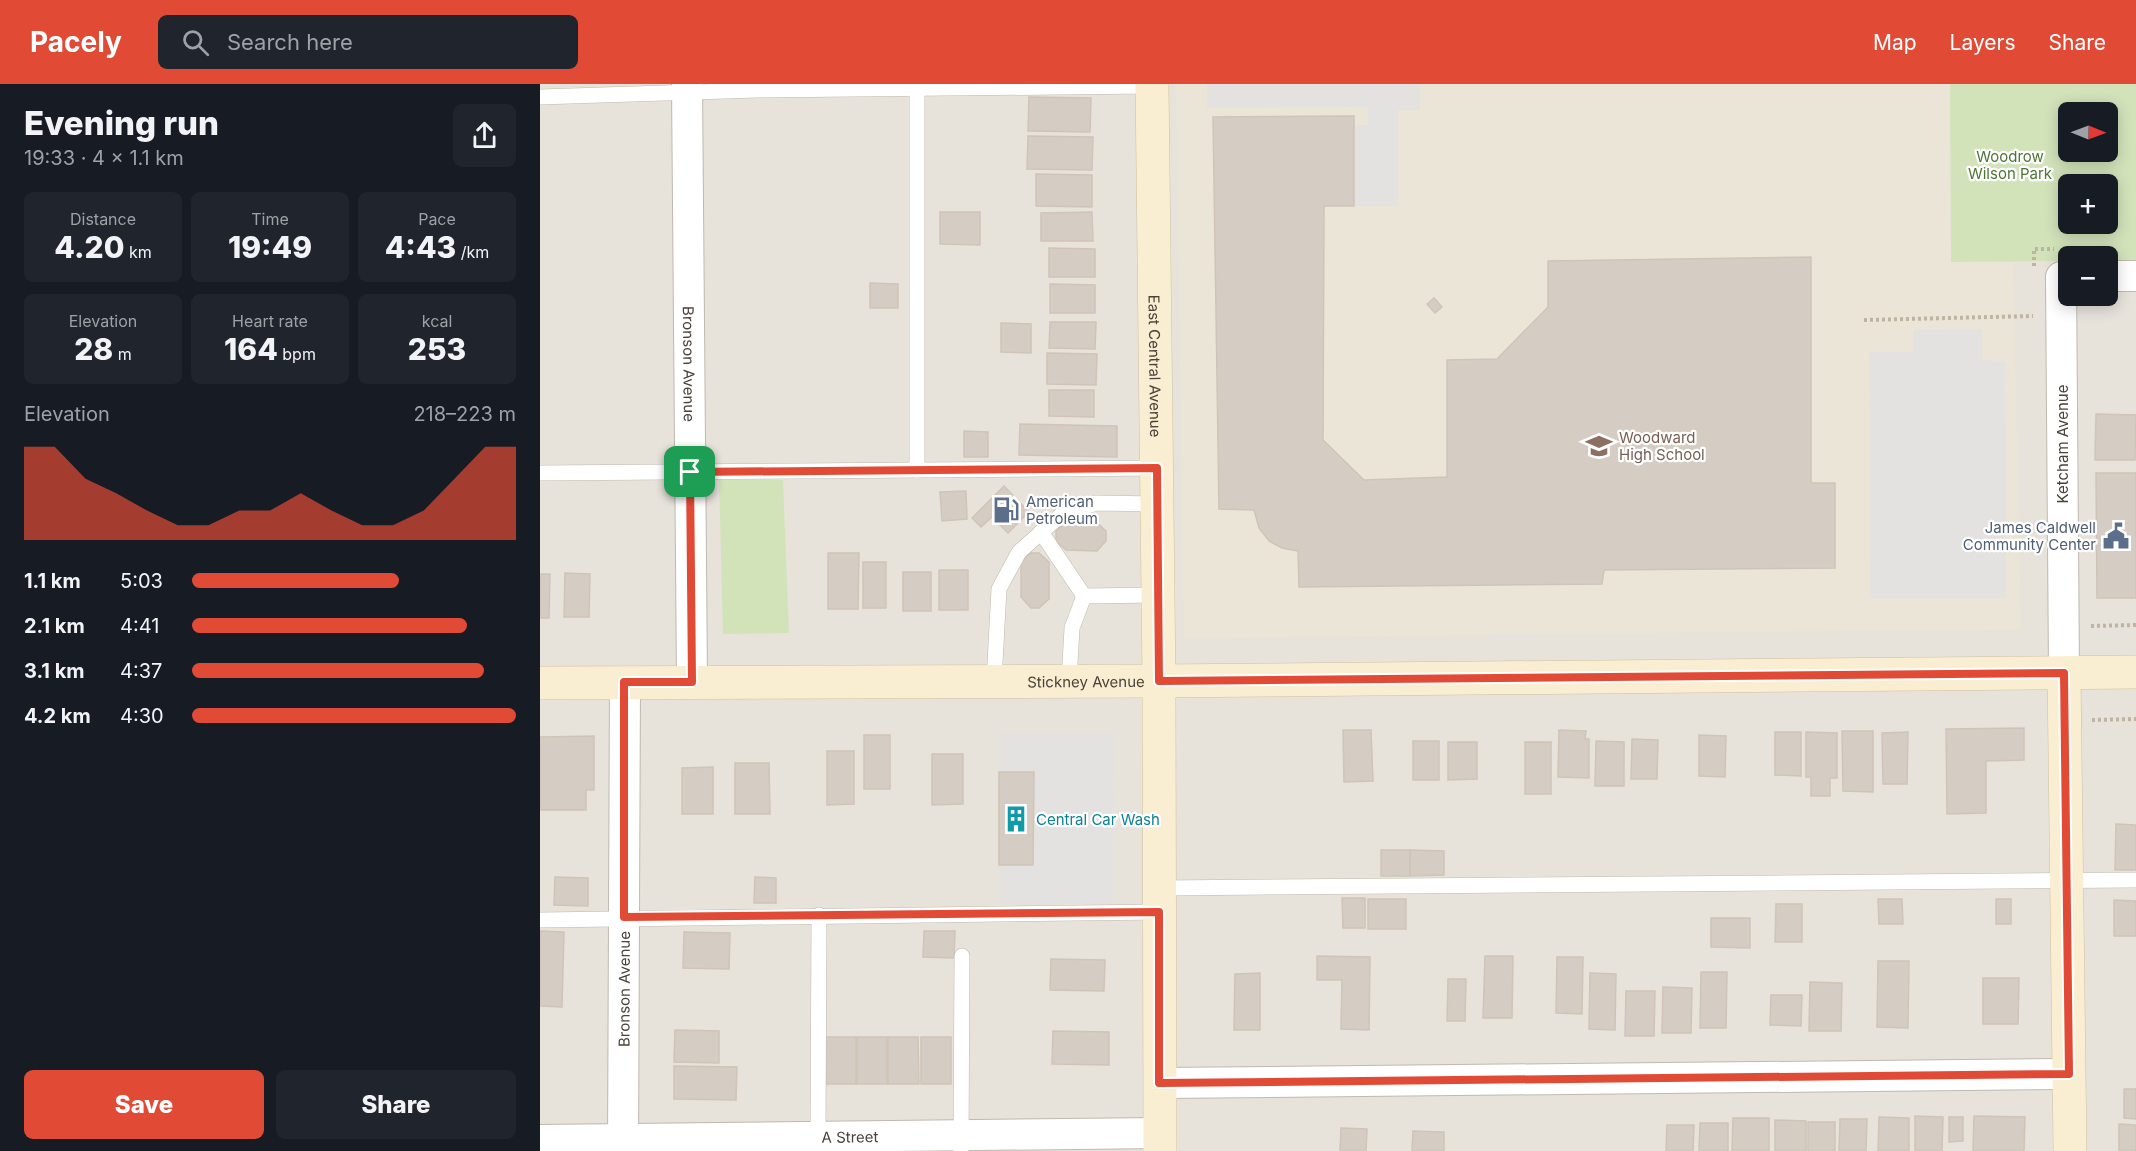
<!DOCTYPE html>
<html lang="en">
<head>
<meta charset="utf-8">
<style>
	:root { --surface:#171b24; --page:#20242c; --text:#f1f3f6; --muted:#9ea1a6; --accent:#e14b36 }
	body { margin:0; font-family:Inter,sans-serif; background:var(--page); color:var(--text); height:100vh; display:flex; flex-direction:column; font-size:22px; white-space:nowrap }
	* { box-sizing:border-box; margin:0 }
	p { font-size:20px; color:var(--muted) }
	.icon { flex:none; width:33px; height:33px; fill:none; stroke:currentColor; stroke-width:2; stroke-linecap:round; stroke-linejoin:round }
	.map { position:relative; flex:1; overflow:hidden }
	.drawer { display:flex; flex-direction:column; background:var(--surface); width:540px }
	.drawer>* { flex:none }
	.needle { width:39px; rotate:91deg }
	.tools { position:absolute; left:1518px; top:18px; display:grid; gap:12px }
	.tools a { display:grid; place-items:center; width:60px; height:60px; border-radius:9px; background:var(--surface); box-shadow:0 3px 15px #0003; font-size:30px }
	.pin { position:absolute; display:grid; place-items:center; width:51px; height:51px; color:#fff; margin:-26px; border-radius:12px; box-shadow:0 3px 9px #0006 }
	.round { display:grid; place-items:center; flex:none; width:63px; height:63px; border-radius:9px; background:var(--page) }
	.head { display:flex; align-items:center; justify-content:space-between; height:102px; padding:0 24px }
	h1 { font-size:33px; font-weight:800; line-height:45px }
	.figures { display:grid; grid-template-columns:repeat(3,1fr); gap:9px; height:102px; padding:6px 24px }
	.figures div { display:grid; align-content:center; border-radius:9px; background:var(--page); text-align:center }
	.figures b { font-size:30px; font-weight:800 }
	.figures small { font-size:16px; font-weight:400 }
	.figures p { font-size:16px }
	.chart { height:168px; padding:12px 24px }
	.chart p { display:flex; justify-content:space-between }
	.chart svg { width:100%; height:108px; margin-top:6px; fill:var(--accent); opacity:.7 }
	.button { display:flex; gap:12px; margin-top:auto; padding:12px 24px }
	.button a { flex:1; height:69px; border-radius:9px; background:var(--accent); color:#fff; font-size:24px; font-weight:800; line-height:69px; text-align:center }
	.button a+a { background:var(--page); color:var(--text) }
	ul { padding:0 24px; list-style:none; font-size:20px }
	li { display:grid; grid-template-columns:96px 72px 1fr; align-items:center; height:45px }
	li i { height:15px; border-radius:8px; background:var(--accent) }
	header { display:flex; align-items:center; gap:36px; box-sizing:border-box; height:84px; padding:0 30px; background:var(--accent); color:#fff }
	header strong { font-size:28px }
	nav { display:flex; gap:33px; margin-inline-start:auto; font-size:21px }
	.search { width:420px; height:54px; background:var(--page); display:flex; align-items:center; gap:15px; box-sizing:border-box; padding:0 21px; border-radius:9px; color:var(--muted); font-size:22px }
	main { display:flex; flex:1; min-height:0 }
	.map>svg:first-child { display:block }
	.residential { fill:#e7e3db; fill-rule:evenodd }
	.education { fill:#ebe5d8 }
	.green { fill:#d2e3ba; fill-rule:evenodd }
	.parking { fill:#e4e2e0 }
	.building { fill:#d5cdc3; stroke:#cfc4b7; stroke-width:1.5 }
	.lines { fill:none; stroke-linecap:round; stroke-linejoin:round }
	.lane-casing { stroke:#bfb9af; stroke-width:16 }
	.street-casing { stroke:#bfb9af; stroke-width:32 }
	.secondary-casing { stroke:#cec1a1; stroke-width:34 }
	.path { stroke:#bfb4a2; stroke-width:4; stroke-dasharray:3 3; stroke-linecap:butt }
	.lane { stroke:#fff; stroke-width:15 }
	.street { stroke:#fff; stroke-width:30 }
	.secondary { stroke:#f9eed1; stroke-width:33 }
	.route-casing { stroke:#fff; stroke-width:12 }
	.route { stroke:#e14b36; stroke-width:8 }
	.labels { text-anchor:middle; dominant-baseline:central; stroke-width:4.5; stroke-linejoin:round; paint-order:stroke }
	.park-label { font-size:15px; fill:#4e7434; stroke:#fff }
	.street-label { font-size:15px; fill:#48423a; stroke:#fff }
	.education-label { font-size:15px; fill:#785e54; stroke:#fff; text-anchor:start }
	.service-label { font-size:15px; fill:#4e5e75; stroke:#fff; text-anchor:start }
	.culture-label { font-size:15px; fill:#0d838f; stroke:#fff; text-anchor:start }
</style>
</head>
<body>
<header>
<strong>Pacely</strong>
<div class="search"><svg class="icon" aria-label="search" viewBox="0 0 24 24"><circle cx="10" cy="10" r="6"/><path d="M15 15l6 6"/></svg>Search here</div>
<nav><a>Map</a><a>Layers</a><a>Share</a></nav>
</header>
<main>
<section class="drawer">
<div class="head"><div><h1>Evening run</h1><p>19:33 · 4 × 1.1 km</p></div><a class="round"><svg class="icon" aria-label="share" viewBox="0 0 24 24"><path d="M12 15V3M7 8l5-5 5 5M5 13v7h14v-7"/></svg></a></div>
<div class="figures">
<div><p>Distance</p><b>4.20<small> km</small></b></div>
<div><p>Time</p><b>19:49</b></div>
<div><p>Pace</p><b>4:43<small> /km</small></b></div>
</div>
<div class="figures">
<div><p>Elevation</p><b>28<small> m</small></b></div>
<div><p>Heart rate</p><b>164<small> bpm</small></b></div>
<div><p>kcal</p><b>253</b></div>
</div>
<div class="chart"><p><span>Elevation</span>218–223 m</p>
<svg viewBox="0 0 160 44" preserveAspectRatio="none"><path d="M0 44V6L10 6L20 19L30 25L40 32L50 38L60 38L70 32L80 32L90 25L100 32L110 38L120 38L130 32L140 19L150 6L160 6V44z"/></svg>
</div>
<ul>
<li><b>1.1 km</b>5:03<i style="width:64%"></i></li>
<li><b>2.1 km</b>4:41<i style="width:85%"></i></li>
<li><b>3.1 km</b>4:37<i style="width:90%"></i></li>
<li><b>4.2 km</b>4:30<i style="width:100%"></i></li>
</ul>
<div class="button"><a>Save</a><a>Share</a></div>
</section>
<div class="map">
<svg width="1596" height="1067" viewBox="0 0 1596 1067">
	<rect width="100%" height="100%" fill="#f4f1ec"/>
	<path class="residential" d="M0,0h1596v1067h-1596zM1528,28h40v40h-40zM1528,100h40v40h-40zM1528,172h40v40h-40z"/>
	<path class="education" d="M636,0h774l1,178h62l8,367 -837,9z"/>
	<g class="green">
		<path d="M1410,0h186v177h-28v-5h-40v5l-117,1zM1528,28h40v40h-40zM1568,100v40h-40v-40z"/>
		<path d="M179,396h64l6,153 -66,1z"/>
	</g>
	<g class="parking">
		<path d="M667,0h213v26h-22v96h-44v-81h14v-18l-161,1z"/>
		<path d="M1442,245v31l23,1 1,237h-136l-1,-246h44v-22z"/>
		<path d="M459,650h115l-1,169h-114v-38h34l1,-92 -35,-1z"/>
	</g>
	<g class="building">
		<path d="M489,13l62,1 -1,34 -62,-1z"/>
		<path d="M814,32v90h-30l-1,234 41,40 83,-3v-117l50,-1 51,-52v-46l263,-4v226h24v85l-231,2 -2,14 -303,3 -1,-36 -16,-3 -13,-7 -10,-13 -5,-18 -35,-1 -6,-392z"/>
		<path d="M488,52l65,1 -1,33 -65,-1z"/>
		<path d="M496,90l56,1v32l-56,-1z"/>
		<path d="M400,128h40v33l-40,-1z"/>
		<path d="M552,128l1,29h-52v-28z"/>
		<path d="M509,164l46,1v28h-46z"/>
		<path d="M330,199l28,1v24h-28z"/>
		<path d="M510,200l45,1v28h-45z"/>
		<path d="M894,214l8,9 -7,6 -8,-9z"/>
		<path d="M510,238h46l-1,27 -46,-1z"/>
		<path d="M461,239l30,1v29l-30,-1z"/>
		<path d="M507,269l50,1 -1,31 -49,-1z"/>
		<path d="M509,306h45v27l-45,-1z"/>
		<path d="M1556,330l40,1 -1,45h-40z"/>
		<path d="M480,340l97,2v31l-98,-2z"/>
		<path d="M424,347l24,1v25h-24z"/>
		<path d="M1556,389h40v125h-39z"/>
		<path d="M464,402l25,26 -21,21 -16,-16 -11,10 -9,-9z"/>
		<path d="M426,407l1,28 -25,2 -2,-29z"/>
		<path d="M527,437l29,1 10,9v10l-9,10 -31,-1 -10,-9v-10z"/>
		<path d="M288,469h31l-1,56h-30z"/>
		<path d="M490,469h9l10,9v37l-10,9h-8l-10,-11v-35z"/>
		<rect x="323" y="478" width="23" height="46"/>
		<rect x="399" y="486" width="29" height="40"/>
		<rect x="363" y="488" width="28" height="39"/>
		<path d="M25,489l25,1 -1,43h-25z"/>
		<path d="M0,490h10l-1,44h-9z"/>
		<path d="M1484,644v32l-38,1v52l-39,1 -1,-85z"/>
		<path d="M803,646h28l2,51 -29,1z"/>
		<path d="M1019,646l27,1 -1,8h4v39l-31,-1z"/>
		<path d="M1302,647h31v61l-30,-1z"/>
		<path d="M1235,648h26v44l-26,-1z"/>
		<path d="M1266,648l31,1v45h-7v18h-19v-19h-5z"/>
		<path d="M1368,648l-1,52h-24l-1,-51z"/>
		<rect x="324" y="651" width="26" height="54"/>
		<path d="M1159,651l27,1 -1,41 -26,-1z"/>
		<path d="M54,652v54h-8v20h-46v-73z"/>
		<path d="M1092,655l26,1 -1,39h-26z"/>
		<rect x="873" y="657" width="26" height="39"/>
		<path d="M1056,657l28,1v44h-29z"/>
		<path d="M908,658h29v37l-29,1z"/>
		<rect x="985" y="658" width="26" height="52"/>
		<path d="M287,667h27v53l-27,1z"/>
		<path d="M392,670h31v50l-31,1z"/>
		<path d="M195,679h34l1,51h-35z"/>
		<path d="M173,683v47h-31v-46z"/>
		<path d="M459,688h35l-1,93h-34z"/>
		<path d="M1576,740l20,1v45h-21z"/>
		<rect x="841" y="766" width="29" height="26"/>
		<path d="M870,766l34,1v24l-34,1z"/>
		<path d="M15,793l33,1v28l-34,-1z"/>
		<path d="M215,793l21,1v25h-22z"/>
		<path d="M802,814h23v30h-22z"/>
		<rect x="828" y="815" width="38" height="30"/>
		<path d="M1338,815h24l1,25h-24z"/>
		<rect x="1456" y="815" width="15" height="25"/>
		<path d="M1574,816l22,1v35h-22z"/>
		<path d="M1236,820h26v38h-27z"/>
		<path d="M1171,834h39v30l-39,-1z"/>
		<path d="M0,847l24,1 -2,75 -22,-1z"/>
		<path d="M384,847h31l-1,27 -31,-1z"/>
		<path d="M144,848l46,1 -1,36 -46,-1z"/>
		<path d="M777,872l53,1 -1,73 -28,-1 1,-49h-25z"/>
		<path d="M945,872h28l-1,62h-29z"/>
		<path d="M1017,873h26l-1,57 -26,-1z"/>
		<path d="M511,875l54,1 -1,31 -54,-1z"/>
		<path d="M1338,877h31l-1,67 -31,-1z"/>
		<path d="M1161,888h26l-1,56h-26z"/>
		<path d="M720,889v57h-26l1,-56z"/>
		<path d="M1050,889l26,1 -1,56 -26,-1z"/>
		<path d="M1443,894h36l-1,46h-35z"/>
		<path d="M908,895h18l-1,42h-18z"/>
		<path d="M1270,898l32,1 -1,48h-32z"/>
		<path d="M1123,903l29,1 -1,45h-29z"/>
		<path d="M1086,907h29l-1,45h-29z"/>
		<path d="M1231,911h31l-1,31 -31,-1z"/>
		<path d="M135,946l44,1v32l-45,-1z"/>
		<path d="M513,947l56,1v33l-57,-1z"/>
		<path d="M285,953h31v47h-30z"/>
		<rect x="317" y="953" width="30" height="47"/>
		<path d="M348,953h30l1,47h-31z"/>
		<rect x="381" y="953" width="30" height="47"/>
		<path d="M134,982l63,1 -1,33 -62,-1z"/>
		<path d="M1584,1005h12v30l-12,-1z"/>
		<path d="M1375,1032l28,1 -1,34h-27z"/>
		<path d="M1434,1032l51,1 -1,34h-51z"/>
		<path d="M1339,1033l30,1v33h-31z"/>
		<path d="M1409,1033h14v24l-14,1z"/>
		<path d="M1193,1034h36v33h-37z"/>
		<path d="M1300,1035h27l-1,32h-27z"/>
		<path d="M1235,1036l31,1v30h-31z"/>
		<rect x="1268" y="1038" width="27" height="29"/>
		<path d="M1160,1039h28v28h-29z"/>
		<path d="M1579,1040l17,1v26h-17z"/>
		<path d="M1127,1041h27l-1,26h-27z"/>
		<path d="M801,1044l26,1 -1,22h-26z"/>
		<path d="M873,1047l31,1v19h-32z"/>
	</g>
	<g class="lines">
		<g class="lane-casing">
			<g id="lane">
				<path d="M377,4v382"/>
				<path d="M0,13l217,-7 395,-4"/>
				<path d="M0,389l617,-5"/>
				<path d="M501,448l43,64"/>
				<path d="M454,597l5,-92 20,-37 43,-38 34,-11 61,1"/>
				<path d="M529,597l3,-53 12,-32 74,-1"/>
				<path d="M619,804l977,-8"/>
				<path d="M0,836l619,-8"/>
				<path d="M278,1056l1,-225"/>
				<path d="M421,1067l1,-195"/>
			</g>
		</g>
		<g class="street-casing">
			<g id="street">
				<path id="s1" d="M147,0l5,598"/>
				<path d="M1568,192h28"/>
				<path d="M1524,589l-3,-396h7"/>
				<path d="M619,999l910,-9"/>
				<path id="s2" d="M0,1056l620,-7"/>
				<path id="s3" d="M83,1067l2,-469"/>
			</g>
		</g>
		<g class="secondary-casing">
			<g id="secondary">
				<path id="s4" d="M612,0l7,597 1,470"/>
				<path d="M1524,589l6,478"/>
				<path id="s5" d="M0,599l619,-2 977,-9"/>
			</g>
		</g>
		<g class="path">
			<path d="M1534,165l25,-1"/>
			<path d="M1494,182v-17h20"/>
			<path d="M1324,236l169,-4"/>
			<path d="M1551,542l45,-1"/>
			<path d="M1552,636l44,-1"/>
		</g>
		<use href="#lane" class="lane"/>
		<use href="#street" class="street"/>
		<use href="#secondary" class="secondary"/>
	</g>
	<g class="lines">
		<g class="route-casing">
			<path id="route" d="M617,384l2,213 905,-8 5,401 -910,9v-171l-535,5v-235h68l-2,-210z"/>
		</g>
		<use href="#route" class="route"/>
	</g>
	<defs>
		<g id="school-bare" transform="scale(2.07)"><path d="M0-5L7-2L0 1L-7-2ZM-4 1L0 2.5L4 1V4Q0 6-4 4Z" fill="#8d6e63" stroke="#fff" stroke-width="2.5" paint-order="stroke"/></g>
		<g id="fuel-bare" transform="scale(2.07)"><path d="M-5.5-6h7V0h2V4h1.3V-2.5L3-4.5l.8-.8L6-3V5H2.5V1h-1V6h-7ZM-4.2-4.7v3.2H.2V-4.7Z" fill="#5c6f8a" stroke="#fff" stroke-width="2.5" paint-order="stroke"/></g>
		<g id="civic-bare" transform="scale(2.07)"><path d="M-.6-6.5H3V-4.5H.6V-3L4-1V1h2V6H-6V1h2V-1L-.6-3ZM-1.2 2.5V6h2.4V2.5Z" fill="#5c6f8a" stroke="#fff" stroke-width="2.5" paint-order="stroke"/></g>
		<g id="building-bare" transform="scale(2.07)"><path d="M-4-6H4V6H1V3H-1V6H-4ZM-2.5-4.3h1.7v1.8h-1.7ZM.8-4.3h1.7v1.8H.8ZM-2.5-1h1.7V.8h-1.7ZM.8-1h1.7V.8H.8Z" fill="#0f9aa8" stroke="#fff" stroke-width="2.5" paint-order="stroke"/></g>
	</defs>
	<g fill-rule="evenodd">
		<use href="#school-bare" x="1059" y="362"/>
		<use href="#fuel-bare" x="466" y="426"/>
		<use href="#civic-bare" x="1576" y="452"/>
		<use href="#building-bare" x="476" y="735"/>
	</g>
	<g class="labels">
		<g class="park-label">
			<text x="1470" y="72">Woodrow<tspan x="1470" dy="17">Wilson Park</tspan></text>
		</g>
		<g class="street-label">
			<text stroke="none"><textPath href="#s1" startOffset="280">Bronson Avenue</textPath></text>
			<text stroke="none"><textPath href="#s4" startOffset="282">East Central Avenue</textPath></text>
			<text transform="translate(1522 360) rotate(-90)">Ketcham Avenue</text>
			<text stroke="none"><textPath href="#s5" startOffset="546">Stickney Avenue</textPath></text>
			<text stroke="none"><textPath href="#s3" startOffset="162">Bronson Avenue</textPath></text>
			<text stroke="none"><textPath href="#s2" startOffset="310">A Street</textPath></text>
		</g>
		<g class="education-label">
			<text x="1079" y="353">Woodward<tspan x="1079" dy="17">High School</tspan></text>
		</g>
		<g class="service-label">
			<text x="486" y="417">American<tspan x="486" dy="17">Petroleum</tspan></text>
			<text x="1556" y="443" text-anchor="end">James Caldwell<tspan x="1556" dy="17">Community Center</tspan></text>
		</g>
		<g class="culture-label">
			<text x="496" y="735">Central Car Wash</text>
		</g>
	</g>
</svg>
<div class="tools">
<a><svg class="needle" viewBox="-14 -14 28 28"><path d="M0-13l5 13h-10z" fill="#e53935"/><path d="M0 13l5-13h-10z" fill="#9ea1a6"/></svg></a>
<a>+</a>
<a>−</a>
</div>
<div class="pin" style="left:150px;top:388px;background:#1e9e55"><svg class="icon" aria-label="arrive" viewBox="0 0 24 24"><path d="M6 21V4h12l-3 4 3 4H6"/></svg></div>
</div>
</main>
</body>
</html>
